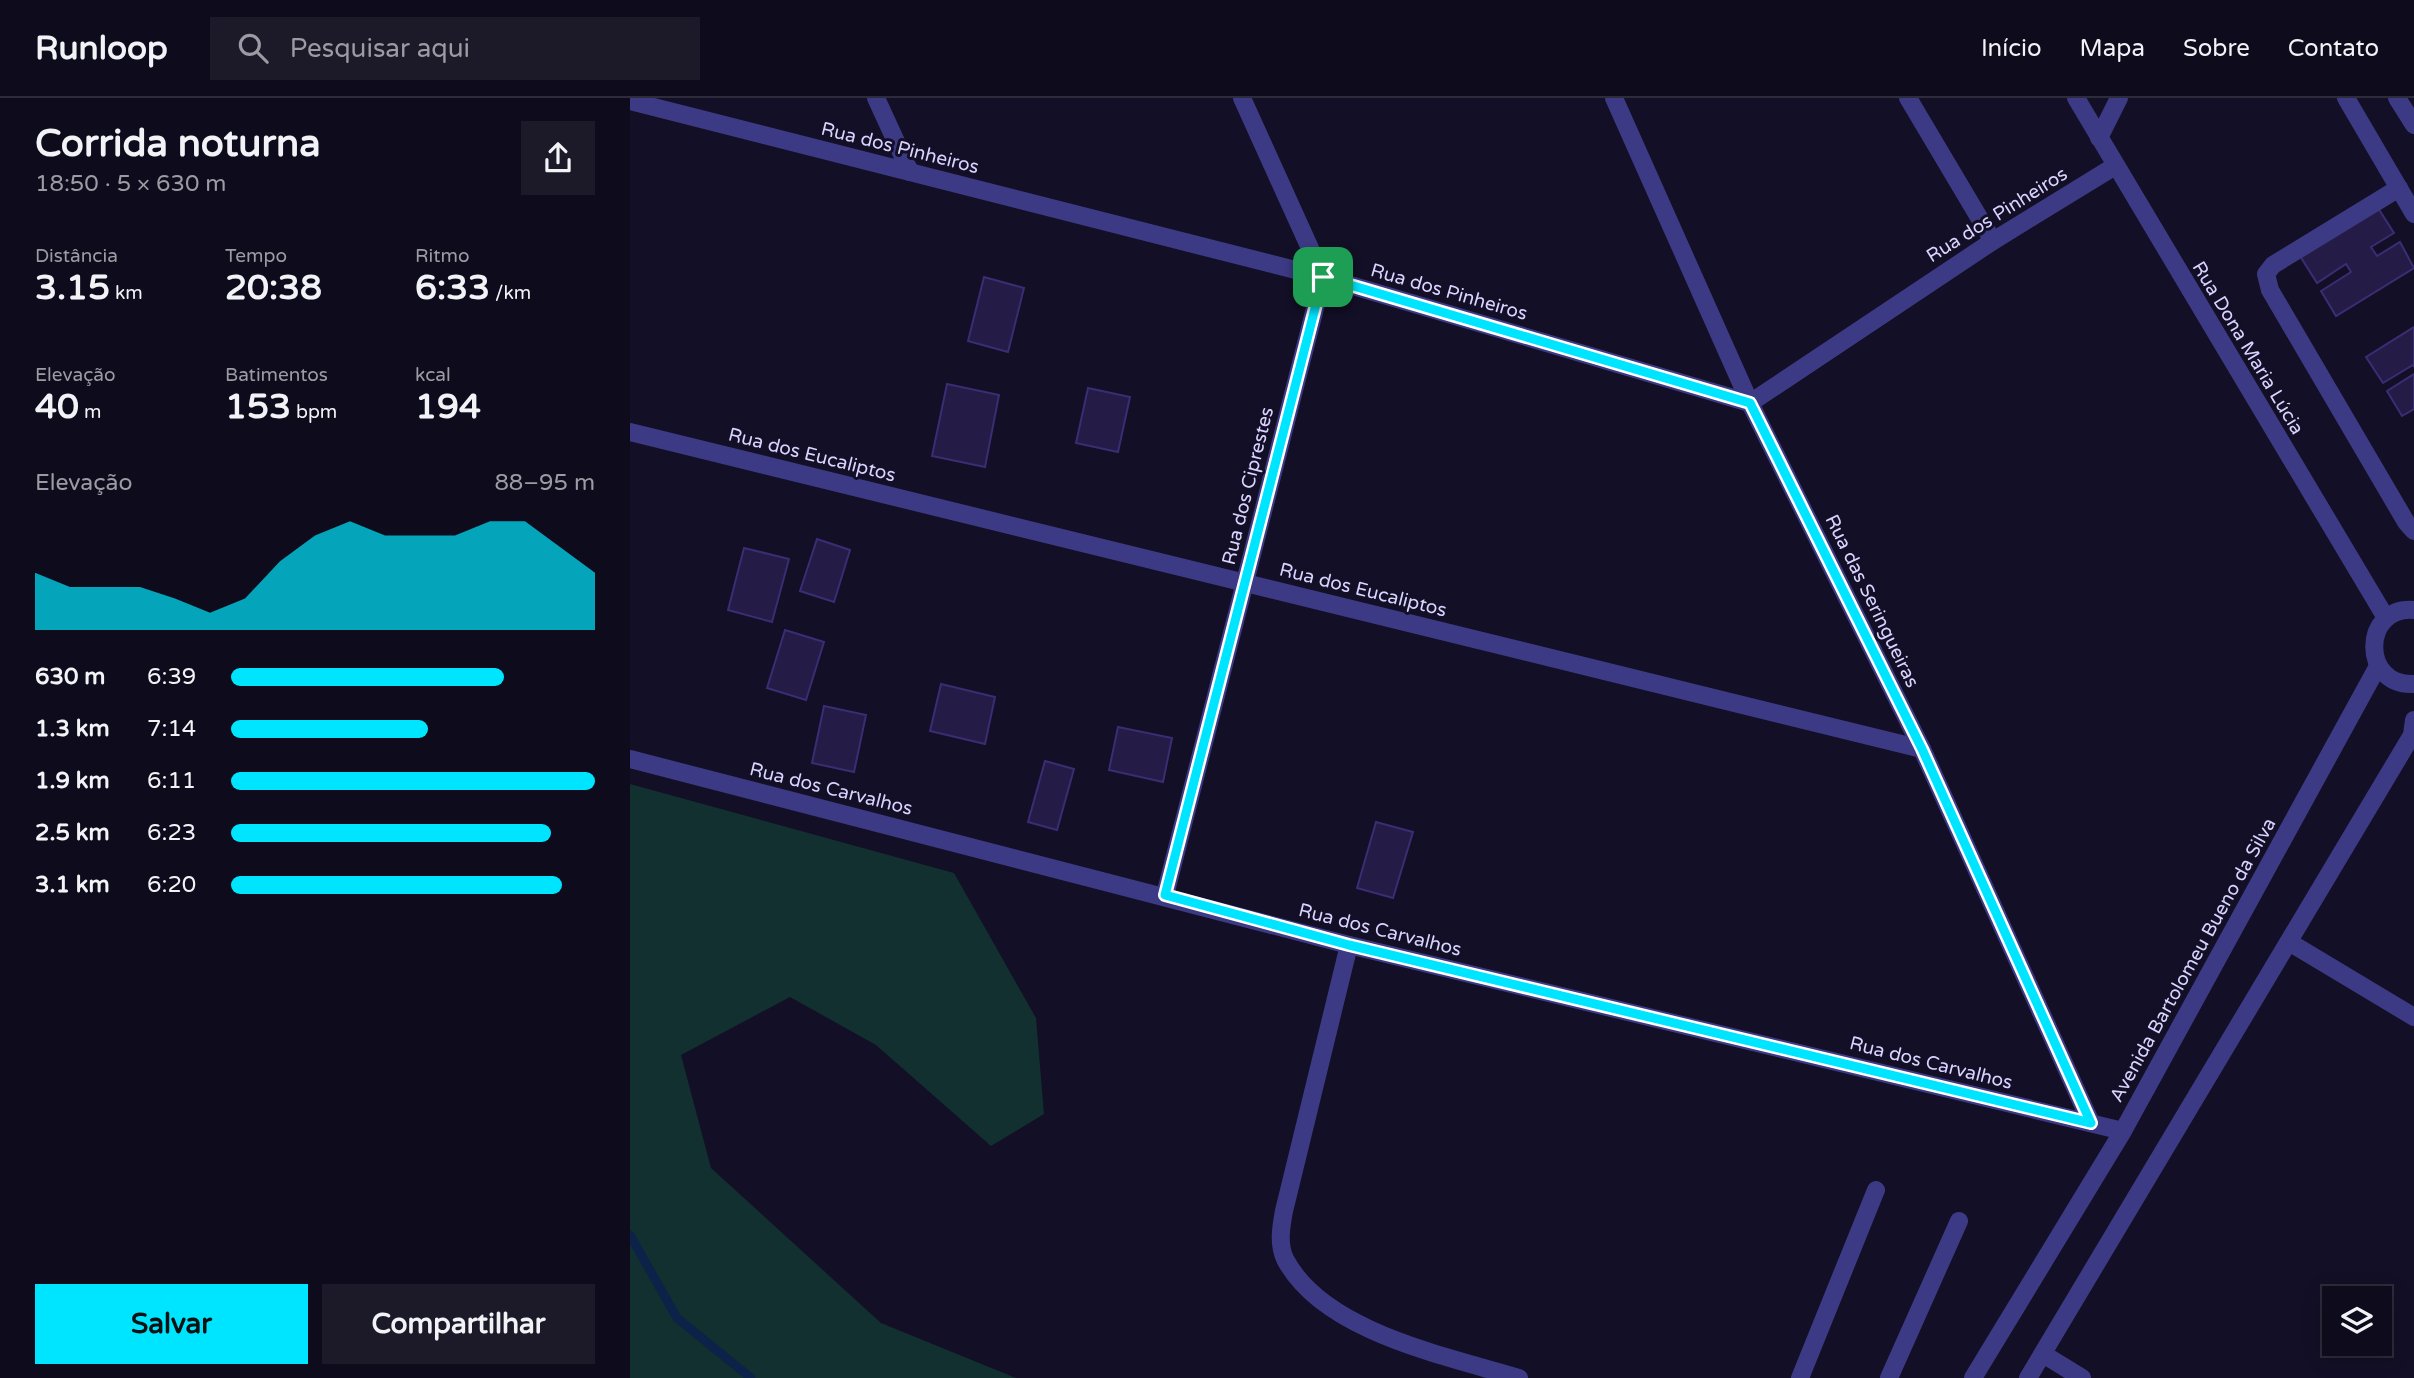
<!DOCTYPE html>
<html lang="pt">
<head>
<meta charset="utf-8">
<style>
	:root { --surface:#0e0b1c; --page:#1c1929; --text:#f1f3f6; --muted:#9b9ba3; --line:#2e2b3b; --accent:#00e5ff }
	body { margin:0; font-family:"Varela Round",sans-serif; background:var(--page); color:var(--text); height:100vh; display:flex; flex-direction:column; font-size:26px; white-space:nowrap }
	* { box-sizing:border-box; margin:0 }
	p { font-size:23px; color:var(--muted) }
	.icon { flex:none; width:38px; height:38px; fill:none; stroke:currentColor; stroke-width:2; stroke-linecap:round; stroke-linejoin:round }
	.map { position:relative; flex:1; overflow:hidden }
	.details { display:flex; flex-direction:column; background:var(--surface); width:630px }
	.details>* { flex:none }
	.fabs { position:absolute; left:1692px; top:1188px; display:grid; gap:14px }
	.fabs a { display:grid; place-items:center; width:70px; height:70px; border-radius:0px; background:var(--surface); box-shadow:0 4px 18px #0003,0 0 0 2px var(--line); font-size:35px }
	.pin { position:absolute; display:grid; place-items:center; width:60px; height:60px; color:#fff; margin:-30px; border-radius:14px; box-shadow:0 4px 10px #0006 }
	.round { display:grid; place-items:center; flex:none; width:74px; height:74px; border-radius:0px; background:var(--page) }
	.overview { display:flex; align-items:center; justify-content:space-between; height:119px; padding:0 35px }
	h1 { font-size:38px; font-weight:800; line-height:52px }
	.metrics { display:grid; grid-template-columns:repeat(3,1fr); gap:10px; height:119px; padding:7px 35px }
	.metrics div { display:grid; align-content:center }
	.metrics b { font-size:35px; font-weight:800 }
	.metrics small { font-size:19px; font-weight:400 }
	.metrics p { font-size:19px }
	.chart { height:196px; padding:14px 35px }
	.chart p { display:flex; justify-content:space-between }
	.chart svg { width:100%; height:126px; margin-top:7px; fill:var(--accent); opacity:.7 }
	.button { display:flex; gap:14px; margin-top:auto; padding:14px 35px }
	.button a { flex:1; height:80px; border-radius:0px; background:var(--accent); color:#111; font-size:28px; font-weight:800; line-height:80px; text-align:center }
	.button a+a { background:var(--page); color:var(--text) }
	ul { padding:0 35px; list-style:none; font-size:23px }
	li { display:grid; grid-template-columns:112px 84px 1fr; align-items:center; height:52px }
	li i { height:18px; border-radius:9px; background:var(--accent) }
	header { display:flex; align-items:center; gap:42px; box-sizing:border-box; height:98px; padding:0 35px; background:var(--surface); border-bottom:2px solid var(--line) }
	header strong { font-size:33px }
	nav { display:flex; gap:38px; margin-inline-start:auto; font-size:24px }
	.search { width:490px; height:63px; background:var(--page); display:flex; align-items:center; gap:18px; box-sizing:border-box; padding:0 24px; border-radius:0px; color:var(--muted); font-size:26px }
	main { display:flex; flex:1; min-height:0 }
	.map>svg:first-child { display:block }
	.green { fill:#12302f }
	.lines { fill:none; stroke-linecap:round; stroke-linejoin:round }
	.stream { stroke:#0c2248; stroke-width:9 }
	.building { fill:#241b47; stroke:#3b2d73; stroke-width:2 }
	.minor { stroke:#3d3a85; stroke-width:18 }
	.route-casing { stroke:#fff; stroke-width:14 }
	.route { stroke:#00e5ff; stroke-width:9 }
	.labels { text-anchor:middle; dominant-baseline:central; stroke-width:6; stroke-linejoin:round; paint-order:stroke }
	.street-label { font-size:19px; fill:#d9d4ff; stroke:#130f26 }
</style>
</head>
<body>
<header>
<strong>Runloop</strong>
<div class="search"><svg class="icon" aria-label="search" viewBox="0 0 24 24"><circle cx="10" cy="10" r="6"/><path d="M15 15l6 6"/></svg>Pesquisar aqui</div>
<nav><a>Início</a><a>Mapa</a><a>Sobre</a><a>Contato</a></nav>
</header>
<main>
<section class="details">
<div class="overview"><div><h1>Corrida noturna</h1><p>18:50 · 5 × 630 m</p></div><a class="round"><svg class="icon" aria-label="share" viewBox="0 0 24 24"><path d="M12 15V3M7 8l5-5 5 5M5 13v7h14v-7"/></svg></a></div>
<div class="metrics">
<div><p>Distância</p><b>3.15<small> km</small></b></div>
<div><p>Tempo</p><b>20:38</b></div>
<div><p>Ritmo</p><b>6:33<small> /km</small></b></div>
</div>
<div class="metrics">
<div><p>Elevação</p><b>40<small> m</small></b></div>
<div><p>Batimentos</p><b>153<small> bpm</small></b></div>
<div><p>kcal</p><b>194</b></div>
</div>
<div class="chart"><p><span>Elevação</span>88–95 m</p>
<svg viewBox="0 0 160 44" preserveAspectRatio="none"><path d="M0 44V24L10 29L20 29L30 29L40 33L50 38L60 33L70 20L80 11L90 6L100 11L110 11L120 11L130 6L140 6L150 15L160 24V44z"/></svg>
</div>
<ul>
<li><b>630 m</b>6:39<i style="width:75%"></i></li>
<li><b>1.3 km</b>7:14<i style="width:54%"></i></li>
<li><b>1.9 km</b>6:11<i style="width:100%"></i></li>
<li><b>2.5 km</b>6:23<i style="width:88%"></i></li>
<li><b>3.1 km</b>6:20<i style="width:91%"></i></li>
</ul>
<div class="button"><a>Salvar</a><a>Compartilhar</a></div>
</section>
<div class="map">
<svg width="1784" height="1280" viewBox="0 0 1784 1280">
	<rect width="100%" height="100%" fill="#130f26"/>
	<path class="green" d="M0,686l324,89 82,145 8,96 -53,32 -115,-101 -86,-48 -109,58 30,113 170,155 135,55h-386z"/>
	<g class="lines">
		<path class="stream" d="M0,1137l47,83 74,60"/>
	</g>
	<g class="building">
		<path d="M1748,110l16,25 -23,14 6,9 23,-14 14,26 -78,48 -15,-25 30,-19 -5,-8 -29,19 -17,-27z"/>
		<path d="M354,179l40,11 -16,64 -40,-11z"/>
		<path d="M1784,229v40l-1,-2 -30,18 -17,-26z"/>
		<path d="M1784,276v35l-12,7 -15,-25z"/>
		<path d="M317,286l52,11 -14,72 -53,-11z"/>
		<path d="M458,290l42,9 -12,55 -42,-9z"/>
		<path d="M187,441l33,11 -16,52 -34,-11z"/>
		<path d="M114,450l45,11 -17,63 -44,-12z"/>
		<path d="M155,532l39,12 -18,58 -39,-12z"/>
		<path d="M311,586l54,13 -10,47 -55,-13z"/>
		<path d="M194,608l42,9 -12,57 -42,-9z"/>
		<path d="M488,629l54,11 -9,44 -54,-12z"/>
		<path d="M415,663l29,8 -17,61 -29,-8z"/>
		<path d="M746,724l37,10 -20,66 -36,-10z"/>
	</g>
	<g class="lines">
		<g class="minor">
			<path d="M246,0l34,74"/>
			<path d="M984,0l136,305 172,346 169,374"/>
			<path d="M1278,0l85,143"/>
			<path d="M1446,0l310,520"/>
			<path d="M1716,0l68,116"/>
			<path d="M1767,0l17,27"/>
			<path d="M0,3l693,176 427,126 243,-162 122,-75"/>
			<path d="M1469,40l20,-40"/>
			<path d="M1769,90l-126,77 -7,9 4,16 136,232 8,9"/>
			<path d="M0,334l1292,317"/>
			<path d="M1784,512c-53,-4 -53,77 0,74"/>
			<path d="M0,661l719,186 774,186"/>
			<path d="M535,797l158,-618 -81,-179"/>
			<path d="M1659,844l125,75"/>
			<path d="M719,847l-65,266c-3,16 -6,33 1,48 38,73 162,97 234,119"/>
			<path d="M1413,1256l39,24"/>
			<path d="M1170,1280l76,-188"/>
			<path d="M1259,1280l70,-157"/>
			<path d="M1343,1280l150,-247 255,-465"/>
			<path d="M1398,1280l384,-643 2,-15"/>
		</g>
	</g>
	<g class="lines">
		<g class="route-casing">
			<path id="route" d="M693,179l427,126 172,346 169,374 -742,-178 -184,-50z"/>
		</g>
		<use href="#route" class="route"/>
	</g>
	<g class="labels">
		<g class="street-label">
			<text transform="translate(270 50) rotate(14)">Rua dos Pinheiros</text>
			<text transform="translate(1367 117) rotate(-32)">Rua dos Pinheiros</text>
			<text transform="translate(819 194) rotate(16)">Rua dos Pinheiros</text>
			<text transform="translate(1618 250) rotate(59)">Rua Dona Maria Lúcia</text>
			<text transform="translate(182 357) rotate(14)">Rua dos Eucaliptos</text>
			<text transform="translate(618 388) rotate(-76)">Rua dos Ciprestes</text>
			<text transform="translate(733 492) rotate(14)">Rua dos Eucaliptos</text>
			<text transform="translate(1242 503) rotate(64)">Rua das Seringueiras</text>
			<text transform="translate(201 691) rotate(14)">Rua dos Carvalhos</text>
			<text transform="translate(750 832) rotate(14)">Rua dos Carvalhos</text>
			<text transform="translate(1563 862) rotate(-61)">Avenida Bartolomeu Bueno da Silva</text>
			<text transform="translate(1301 965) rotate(14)">Rua dos Carvalhos</text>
		</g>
	</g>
</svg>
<div class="fabs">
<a><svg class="icon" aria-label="layers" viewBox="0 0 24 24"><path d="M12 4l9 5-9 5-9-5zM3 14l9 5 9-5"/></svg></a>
</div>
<div class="pin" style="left:693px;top:179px;background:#1e9e55"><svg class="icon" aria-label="arrive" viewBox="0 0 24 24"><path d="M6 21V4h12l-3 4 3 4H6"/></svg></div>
</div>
</main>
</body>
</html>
